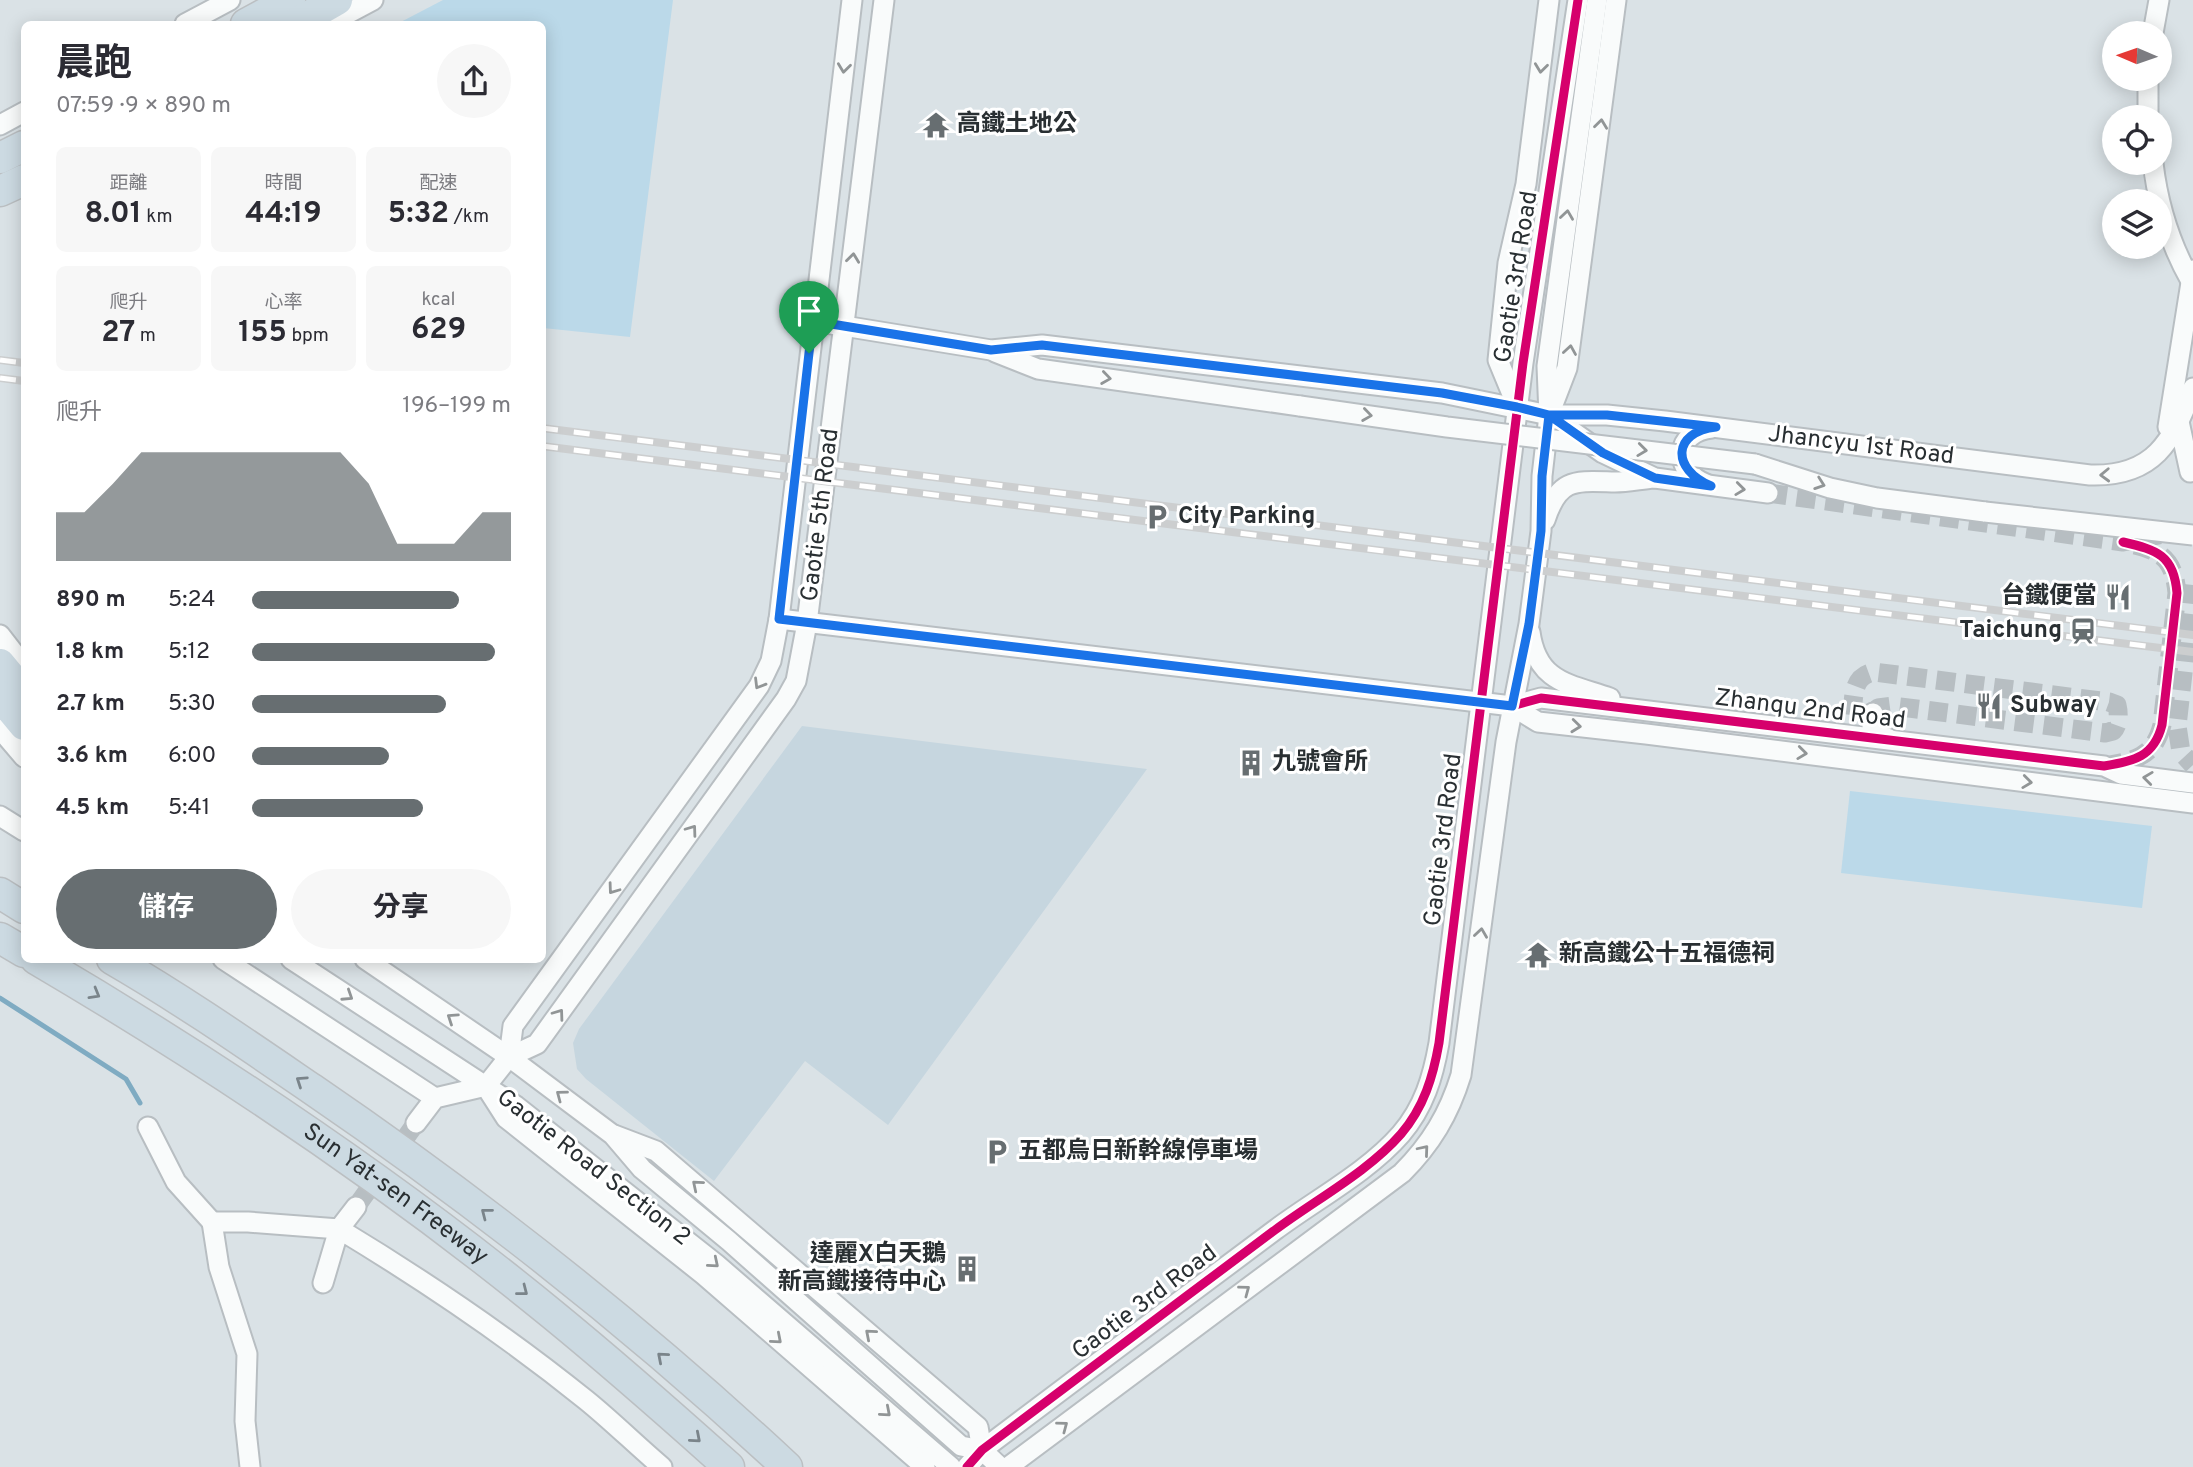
<!DOCTYPE html>
<html lang="zh-TW">
<head>
<meta charset="utf-8">
<style>
	:root { --surface:#fff; --page:#f7f7f7; --text:#2b2b33; --muted:#7c7c81; --accent:#676e71 }
	body { margin:0; font-family:Overpass,"Noto Sans TC",sans-serif; background:var(--page); color:var(--text); height:100vh; display:flex; flex-direction:column; font-size:26px; white-space:nowrap }
	* { box-sizing:border-box; margin:0 }
	p { font-size:23px; color:var(--muted) }
	.icon { flex:none; width:38px; height:38px; fill:none; stroke:currentColor; stroke-width:2; stroke-linecap:round; stroke-linejoin:round }
	.map { position:relative; flex:1; overflow:hidden }
	.panel { position:absolute; left:21px; top:21px; width:525px; height:942px; display:flex; flex-direction:column; background:var(--surface); border-radius:10px; box-shadow:0 4px 18px #0003 }
	.panel>* { flex:none }
	.needle { width:46px; rotate:272deg }
	.tools { position:absolute; left:2102px; top:21px; display:grid; gap:14px }
	.tools a { display:grid; place-items:center; width:70px; height:70px; border-radius:50%; background:var(--surface); box-shadow:0 4px 18px #0003; font-size:35px }
	.pin { position:absolute; display:grid; place-items:center; width:60px; height:60px; color:#fff; margin:-72px -30px; border-radius:50% 50% 50% 0; rotate:-45deg; box-shadow:0 0 7px #0007 }
	.pin .icon { rotate:45deg }
	.round { display:grid; place-items:center; flex:none; width:74px; height:74px; border-radius:37px; background:var(--page) }
	.headline { display:flex; align-items:center; justify-content:space-between; height:119px; padding:0 35px }
	h1 { font-size:38px; font-weight:700; line-height:52px }
	.metrics { display:grid; grid-template-columns:repeat(3,1fr); gap:10px; height:119px; padding:7px 35px }
	.metrics div { display:grid; align-content:center; border-radius:10px; background:var(--page); text-align:center }
	.metrics b { font-size:30px; font-weight:700 }
	.metrics small { font-size:19px; font-weight:400 }
	.metrics p { font-size:19px }
	.chart { height:196px; padding:14px 35px }
	.chart p { display:flex; justify-content:space-between }
	.chart svg { width:100%; height:126px; margin-top:7px; fill:var(--accent); opacity:.7 }
	.primary-button { display:flex; gap:14px; margin-top:auto; padding:14px 35px }
	.primary-button a { flex:1; height:80px; border-radius:42px; background:var(--accent); color:#fff; font-size:28px; font-weight:700; line-height:80px; text-align:center }
	.primary-button a+a { background:var(--page); color:var(--text) }
	ul { padding:0 35px; list-style:none; font-size:23px }
	li { display:grid; grid-template-columns:112px 84px 1fr; align-items:center; height:52px }
	li i { height:18px; border-radius:9px; background:var(--accent) }
	.map>svg:first-child { display:block }
	.built { fill:#c6d6df }
	.green { fill:#bbd9e9 }
	.lines { fill:none; stroke-linecap:round; stroke-linejoin:round }
	.stream { stroke:#7fabc2; stroke-width:5 }
	.minor-tunnel { stroke:#b7bec2; stroke-width:19; stroke-dasharray:19 10; stroke-linecap:butt }
	.minor-casing { stroke:#b8bec2; stroke-width:23 }
	.highway-casing { stroke:#bbbfc2; stroke-width:33 }
	.minor { stroke:#f9fbfb; stroke-width:19 }
	.highway { stroke:#ccdae2; stroke-width:30 }
	.rail-casing { stroke:#cccecf; stroke-width:8 }
	.rail { stroke:#fff; stroke-width:5; stroke-dasharray:16; stroke-linecap:butt }
	.minor-bridge-casing { stroke:#b8bec2; stroke-width:23; stroke-linecap:butt }
	.minor-bridge { stroke:#f9fbfb; stroke-width:19 }
	.cycleway-casing { stroke:#fff; stroke-width:13 }
	.cycleway { stroke:#d6006c; stroke-width:9 }
	.oneway { stroke:#919596 }
	.oneway2 { stroke:#7a848a }
	.route-casing { stroke:#fff; stroke-width:14 }
	.route { stroke:#1a73e8; stroke-width:9 }
	.labels { text-anchor:middle; dominant-baseline:central; stroke-width:6; stroke-linejoin:round; paint-order:stroke }
	.poi-label { font-size:24px; font-weight:bold; fill:#292f32; stroke:#fff; text-anchor:start }
	.street-label { font-size:24px; fill:#292f32; stroke:#fff }
</style>
</head>
<body>
<div class="map">
<svg width="2193" height="1467" viewBox="0 0 2193 1467">
	<rect width="100%" height="100%" fill="#dae2e6"/>
	<path class="built" d="M802,726l345,43 -259,356 -83,-64 -91,120 -128,-102 -9,-10 -4,-26 6,-14z"/>
	<g class="green">
		<path d="M443,0h230l-43,337 -87,-9 -1,-304h-145z"/>
		<path d="M1850,791l302,35 -10,82 -301,-35z"/>
	</g>
	<g class="lines">
		<path class="stream" d="M0,998l126,81 14,24"/>
		<g class="minor-tunnel">
			<path d="M1768,493l355,49 46,-9"/>
			<path d="M2193,585l-16,141 4,26 12,13"/>
			<path d="M1852,715c2,-19 0,-39 22,-43l235,30 8,3c2,8 2,20 -4,26l-8,2 -212,-27 -15,2 -5,5"/>
			<path d="M2104,766c30,-5 50,-9 58,-41l15,-132c-3,-33 -15,-42 -46,-49"/>
			<path d="M356,1207l60,-84"/>
		</g>
		<g class="minor-casing">
			<g id="minor">
				<path d="M185,24l45,-24"/>
				<path d="M328,24l45,-24"/>
				<path d="M2153,33l6,-33"/>
				<path d="M2148,117v-38"/>
				<path d="M0,125l24,-13"/>
				<path d="M2153,163c5,42 17,81 38,118"/>
				<path d="M813,321l178,29 51,-5 400,48 107,22h58l58,6 425,54c64,2 82,-33 103,-87"/>
				<path d="M995,352l43,17 262,37"/>
				<path d="M1517,406l-19,-46 10,-97 18,-79 23,-184"/>
				<path d="M1552,407l15,-39 49,-368"/>
				<path d="M1549,415l54,38 52,25 113,15"/>
				<path d="M2178,417l12,55"/>
				<path d="M2168,427l25,-157"/>
				<path d="M1755,464l75,24 47,10 108,14"/>
				<path d="M1706,484c-34,-14 -32,-52 6,-56"/>
				<path d="M1545,520c14,-43 31,-39 70,-38 13,0 26,-3 39,-4"/>
				<path d="M779,619l733,87 29,-8 563,68 17,8 72,9"/>
				<path d="M1530,632c7,51 40,52 80,66"/>
				<path d="M0,635l24,31"/>
				<path d="M1512,706l26,16 108,12 547,69"/>
				<path d="M1873,713l-1,14 9,9 8,3"/>
				<path d="M0,729l24,28"/>
				<path d="M0,816l24,15"/>
				<path d="M223,959l212,139"/>
				<path d="M291,959l225,147 200,158 235,203"/>
				<path d="M365,959l144,98 104,78 29,34 87,72 232,205 21,4 18,17"/>
				<path d="M509,1057l4,-31 246,-340 12,-25 8,-42 73,-619"/>
				<path d="M486,1086l23,-29 28,-13 249,-345 10,-18 11,-58 77,-623"/>
				<path d="M490,1093l16,25 198,157 221,192"/>
				<path d="M416,1123l19,-25 51,-12"/>
				<path d="M148,1127l28,55 36,40"/>
				<path d="M614,1135l42,16 322,276 4,23"/>
				<path d="M323,1283l16,-54c86,52 169,108 247,171 26,21 50,45 76,67"/>
				<path d="M250,1467l-5,-46 2,-67 -28,-87 -7,-45h36l91,7 17,-22"/>
				<path d="M967,1467l15,-17c97,-73 195,-147 293,-220 40,-30 93,-58 126,-96 23,-27 32,-57 38,-91l84,-680 55,-363"/>
				<path d="M1008,1467l394,-294c29,-29 47,-59 59,-98l45,-333 23,-118 12,-93 1,-55 7,-61 -2,-49 50,-366"/>
			</g>
		</g>
		<g class="highway-casing">
			<g id="highway">
				<path d="M246,24l44,-24"/>
				<path d="M295,24l42,-24"/>
				<path d="M0,158l24,-12"/>
				<path d="M0,191l24,-11"/>
				<path d="M0,664l24,29"/>
				<path d="M0,696l24,29"/>
				<path d="M0,893l24,15"/>
				<path d="M0,938l24,14"/>
				<path id="s1" d="M36,959c180,106 355,223 516,355 60,49 119,101 177,153"/>
				<path d="M112,959c69,40 134,85 200,130 167,114 327,240 475,378"/>
			</g>
		</g>
		<use href="#minor" class="minor"/>
		<use href="#highway" class="highway"/>
		<g class="rail-casing">
			<g id="rail">
				<path d="M0,360l24,3"/>
				<path d="M0,378l24,3"/>
				<path d="M542,428l1651,207"/>
				<path d="M542,446l1651,206"/>
			</g>
		</g>
		<use href="#rail" class="rail"/>
		<g class="minor-bridge-casing">
			<g id="minor-bridge">
				<path d="M1300,406l147,21 308,37"/>
				<path d="M1985,512l208,23"/>
			</g>
		</g>
		<use href="#minor-bridge" class="minor-bridge"/>
		<g class="cycleway-casing">
			<g id="cycleway">
				<path d="M779,619l733,87 29,-8 563,68c30,-5 50,-9 58,-41l15,-132c-3,-38 -20,-43 -54,-51"/>
				<path d="M967,1467l15,-17c97,-73 195,-147 293,-220 40,-30 93,-58 126,-96 23,-27 32,-57 38,-91l84,-680 55,-363"/>
			</g>
		</g>
		<use href="#cycleway" class="cycleway"/>
	</g>
	<defs><path id="oneway-chevron" d="M-2-3.5L2.5 0L-2 3.5" fill="none" stroke-width="1.6" stroke-linecap="round" stroke-linejoin="round" transform="scale(1.75)"/></defs>
	<g class="oneway">
		<use href="#oneway-chevron" transform="translate(844 68) rotate(97)"/>
		<use href="#oneway-chevron" transform="translate(1541 68) rotate(97)"/>
		<use href="#oneway-chevron" transform="translate(1601 124) rotate(-83)"/>
		<use href="#oneway-chevron" transform="translate(1567 215) rotate(-82)"/>
		<use href="#oneway-chevron" transform="translate(853 258) rotate(-83)"/>
		<use href="#oneway-chevron" transform="translate(1570 350) rotate(-81)"/>
		<use href="#oneway-chevron" transform="translate(1106 378) rotate(8)"/>
		<use href="#oneway-chevron" transform="translate(1367 415) rotate(8)"/>
		<use href="#oneway-chevron" transform="translate(1642 450) rotate(7)"/>
		<use href="#oneway-chevron" transform="translate(2105 475) rotate(178)"/>
		<use href="#oneway-chevron" transform="translate(1820 484) rotate(19)"/>
		<use href="#oneway-chevron" transform="translate(1740 489) rotate(7)"/>
		<use href="#oneway-chevron" transform="translate(759 684) rotate(121)"/>
		<use href="#oneway-chevron" transform="translate(1576 726) rotate(6)"/>
		<use href="#oneway-chevron" transform="translate(1802 753) rotate(7)"/>
		<use href="#oneway-chevron" transform="translate(2148 778) rotate(-173)"/>
		<use href="#oneway-chevron" transform="translate(2027 782) rotate(7)"/>
		<use href="#oneway-chevron" transform="translate(692 830) rotate(-54)"/>
		<use href="#oneway-chevron" transform="translate(613 889) rotate(126)"/>
		<use href="#oneway-chevron" transform="translate(1481 933) rotate(-82)"/>
		<use href="#oneway-chevron" transform="translate(348 996) rotate(33)"/>
		<use href="#oneway-chevron" transform="translate(559 1014) rotate(-54)"/>
		<use href="#oneway-chevron" transform="translate(452 1018) rotate(-146)"/>
		<use href="#oneway-chevron" transform="translate(561 1095) rotate(-143)"/>
		<use href="#oneway-chevron" transform="translate(1424 1150) rotate(-50)"/>
		<use href="#oneway-chevron" transform="translate(697 1185) rotate(-140)"/>
		<use href="#oneway-chevron" transform="translate(714 1263) rotate(40)"/>
		<use href="#oneway-chevron" transform="translate(1245 1290) rotate(-37)"/>
		<use href="#oneway-chevron" transform="translate(870 1334) rotate(-139)"/>
		<use href="#oneway-chevron" transform="translate(777 1339) rotate(41)"/>
		<use href="#oneway-chevron" transform="translate(886 1412) rotate(41)"/>
		<use href="#oneway-chevron" transform="translate(1063 1426) rotate(-37)"/>
	</g>
	<g class="oneway2">
		<use href="#oneway-chevron" transform="translate(95 994) rotate(30)"/>
		<use href="#oneway-chevron" transform="translate(301 1081) rotate(-146)"/>
		<use href="#oneway-chevron" transform="translate(486 1213) rotate(-142)"/>
		<use href="#oneway-chevron" transform="translate(523 1291) rotate(38)"/>
		<use href="#oneway-chevron" transform="translate(662 1357) rotate(-139)"/>
		<use href="#oneway-chevron" transform="translate(696 1438) rotate(41)"/>
	</g>
	<g class="lines">
		<g class="route-casing">
			<path id="route" d="M809,353l-30,266 733,87 17,-82 12,-93 1,-55 7,-61h58l109,12c-44,5 -45,42 -5,59l-56,-8 -52,-25 -54,-38 -32,-8 -75,-14 -400,-48 -51,5 -178,-29 -4,32"/>
		</g>
		<use href="#route" class="route"/>
	</g>
	<defs>
		<g id="temple-bare" transform="scale(2.1)"><path d="M0-6L5-2H3V0L6.5 2.5H4V6H1.5V3h-3V6H-4V2.5H-6.5L-3 0V-2H-5Z" fill="#676e71" stroke="#fff" stroke-width="2.5" paint-order="stroke"/></g>
		<g id="parking-bare" transform="scale(2.1)"><path d="M-3.5-5.5H1a3.5 3.5 0 0 1 0 7H-1V5.5H-3.5ZM-1-3.4V-.6H.8a1.4 1.4 0 0 0 0-2.8Z" fill="#676e71" stroke="#fff" stroke-width="2.5" paint-order="stroke"/></g>
		<g id="restaurant-bare" transform="scale(2.1)"><path d="M-5-6h1v4h1v-4h1v4h1v-4h1v5L-1.5 .5V6h-2V.5L-5-1ZM5-6V6H3V1.5H1.5Q1.5-4 5-6Z" fill="#676e71" stroke="#fff" stroke-width="2.5" paint-order="stroke"/></g>
		<g id="station-bare" transform="scale(2.1)"><path d="M-3-6H3Q5-6 5-4V2Q5 4 3 4L4.5 6H3L1.5 4h-3L-3 6H-4.5L-3 4Q-5 4-5 2V-4Q-5-6-3-6ZM-3.5-4v3h7v-3ZM-3.5 1v1.5H-2V1ZM2 1v1.5H3.5V1Z" fill="#676e71" stroke="#fff" stroke-width="2.5" paint-order="stroke"/></g>
		<g id="building-bare" transform="scale(2.1)"><path d="M-4-6H4V6H1V3H-1V6H-4ZM-2.5-4.3h1.7v1.8h-1.7ZM.8-4.3h1.7v1.8H.8ZM-2.5-1h1.7V.8h-1.7ZM.8-1h1.7V.8H.8Z" fill="#676e71" stroke="#fff" stroke-width="2.5" paint-order="stroke"/></g>
	</defs>
	<g fill-rule="evenodd">
		<use href="#temple-bare" x="936" y="125"/>
		<use href="#parking-bare" x="1157" y="517"/>
		<use href="#restaurant-bare" x="2118" y="597"/>
		<use href="#station-bare" x="2083" y="631"/>
		<use href="#restaurant-bare" x="1989" y="706"/>
		<use href="#building-bare" x="1251" y="763"/>
		<use href="#temple-bare" x="1538" y="955"/>
		<use href="#parking-bare" x="997" y="1152"/>
		<use href="#building-bare" x="967" y="1269"/>
	</g>
	<g class="labels">
		<g class="poi-label">
			<text x="957" y="125">高鐵土地公</text>
			<text x="1178" y="517">City Parking</text>
			<text x="2097" y="597" text-anchor="end">台鐵便當</text>
			<text x="2062" y="631" text-anchor="end">Taichung</text>
			<text x="2010" y="706">Subway</text>
			<text x="1272" y="763">九號會所</text>
			<text x="1559" y="955">新高鐵公十五福德祠</text>
			<text x="1018" y="1152">五都烏日新幹線停車場</text>
			<text x="946" y="1255" text-anchor="end">達麗X白天鵝<tspan x="946" dy="28">新高鐵接待中心</tspan></text>
		</g>
		<g class="street-label">
			<text transform="translate(1517 277) rotate(-81)">Gaotie 3rd Road</text>
			<text transform="translate(1861 446) rotate(7)">Jhancyu 1st Road</text>
			<text transform="translate(821 515) rotate(-83)">Gaotie 5th Road</text>
			<text transform="translate(1810 710) rotate(7)">Zhanqu 2nd Road</text>
			<text transform="translate(1444 840) rotate(-83)">Gaotie 3rd Road</text>
			<text transform="translate(593 1168) rotate(38)">Gaotie Road Section 2</text>
			<text stroke="none"><textPath href="#s1" startOffset="430">Sun Yat-sen Freeway</textPath></text>
			<text transform="translate(1145 1303) rotate(-37)">Gaotie 3rd Road</text>
		</g>
	</g>
</svg>
<div class="tools">
<a><svg class="needle" viewBox="-14 -14 28 28"><path d="M0-13l5 13h-10z" fill="#e53935"/><path d="M0 13l5-13h-10z" fill="#7c7c81"/></svg></a>
<a><svg class="icon" aria-label="locate" viewBox="0 0 24 24"><circle cx="12" cy="12" r="6"/><path d="M12 2v4M12 18v4M2 12h4M18 12h4"/></svg></a>
<a><svg class="icon" aria-label="layers" viewBox="0 0 24 24"><path d="M12 4l9 5-9 5-9-5zM3 14l9 5 9-5"/></svg></a>
</div>
<div class="pin" style="left:809px;top:353px;background:#1e9e55"><svg class="icon" aria-label="arrive" viewBox="0 0 24 24"><path d="M6 21V4h12l-3 4 3 4H6"/></svg></div>
<section class="panel">
<div class="headline"><div><h1>晨跑</h1><p>07:59 · 9 × 890 m</p></div><a class="round"><svg class="icon" aria-label="share" viewBox="0 0 24 24"><path d="M12 15V3M7 8l5-5 5 5M5 13v7h14v-7"/></svg></a></div>
<div class="metrics">
<div><p>距離</p><b>8.01<small> km</small></b></div>
<div><p>時間</p><b>44:19</b></div>
<div><p>配速</p><b>5:32<small> /km</small></b></div>
</div>
<div class="metrics">
<div><p>爬升</p><b>27<small> m</small></b></div>
<div><p>心率</p><b>155<small> bpm</small></b></div>
<div><p>kcal</p><b>629</b></div>
</div>
<div class="chart"><p><span>爬升</span>196–199 m</p>
<svg viewBox="0 0 160 44" preserveAspectRatio="none"><path d="M0 44V27L10 27L20 17L30 6L40 6L50 6L60 6L70 6L80 6L90 6L100 6L110 17L120 38L130 38L140 38L150 27L160 27V44z"/></svg>
</div>
<ul>
<li><b>890 m</b>5:24<i style="width:80%"></i></li>
<li><b>1.8 km</b>5:12<i style="width:94%"></i></li>
<li><b>2.7 km</b>5:30<i style="width:75%"></i></li>
<li><b>3.6 km</b>6:00<i style="width:53%"></i></li>
<li><b>4.5 km</b>5:41<i style="width:66%"></i></li>
</ul>
<div class="primary-button"><a>儲存</a><a>分享</a></div>
</section>
</div>
</body>
</html>
